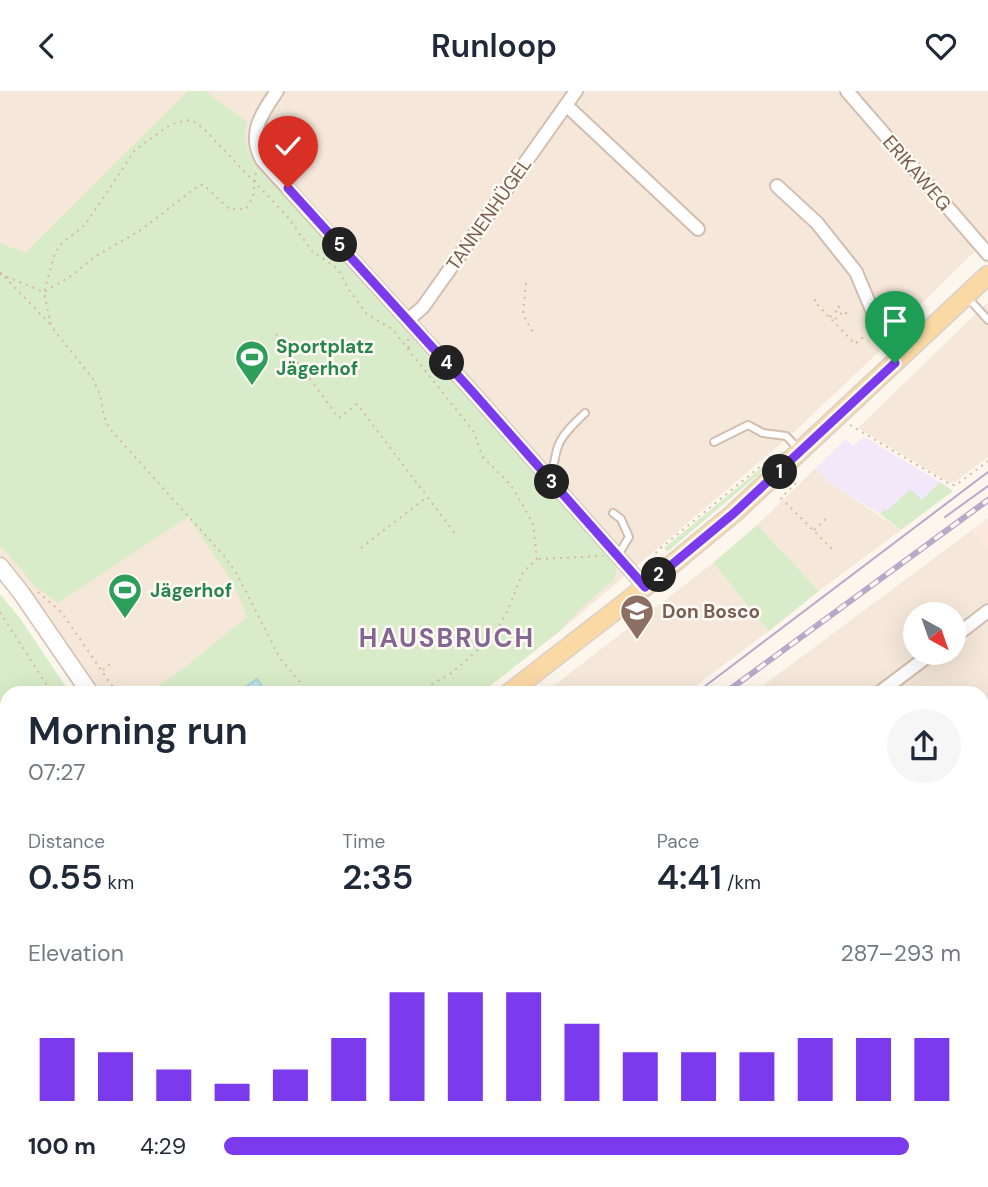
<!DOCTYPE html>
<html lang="en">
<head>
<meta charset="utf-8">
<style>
	:root { --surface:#fff; --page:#f6f6f7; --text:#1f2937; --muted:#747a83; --accent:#7c3aed }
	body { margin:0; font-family:"DM Sans",sans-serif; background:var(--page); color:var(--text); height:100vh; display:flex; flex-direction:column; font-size:26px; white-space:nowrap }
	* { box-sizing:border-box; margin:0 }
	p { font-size:23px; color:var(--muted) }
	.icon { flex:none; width:38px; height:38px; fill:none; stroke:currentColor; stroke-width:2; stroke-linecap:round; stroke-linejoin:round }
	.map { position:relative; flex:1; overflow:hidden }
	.sheet { position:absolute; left:0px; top:595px; width:989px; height:502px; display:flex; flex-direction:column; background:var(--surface); border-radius:21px 21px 0 0; box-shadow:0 7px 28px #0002 }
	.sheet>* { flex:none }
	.needle { width:46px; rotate:140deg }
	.controls { position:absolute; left:903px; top:511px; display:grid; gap:14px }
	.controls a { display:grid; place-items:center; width:63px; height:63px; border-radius:50%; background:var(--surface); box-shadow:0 7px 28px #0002; font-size:35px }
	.pin { position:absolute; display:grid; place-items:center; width:60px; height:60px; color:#fff; margin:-72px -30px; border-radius:50% 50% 50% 0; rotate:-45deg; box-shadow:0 0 7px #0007 }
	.pin .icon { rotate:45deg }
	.km { position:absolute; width:35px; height:35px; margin:-18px; border-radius:50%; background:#222; color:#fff; font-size:19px; line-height:35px; text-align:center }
	.round { display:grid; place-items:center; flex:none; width:74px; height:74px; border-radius:37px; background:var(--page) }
	.summary { display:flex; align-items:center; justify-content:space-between; height:119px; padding:0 28px }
	h1 { font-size:38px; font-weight:600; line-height:52px }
	.figures { display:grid; grid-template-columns:repeat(3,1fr); gap:10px; height:119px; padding:7px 28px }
	.figures div { display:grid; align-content:center }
	.figures b { font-size:35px; font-weight:600 }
	.figures small { font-size:19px; font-weight:400 }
	.figures p { font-size:19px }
	.chart { height:196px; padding:14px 28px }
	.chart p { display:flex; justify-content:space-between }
	.chart svg { width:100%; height:126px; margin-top:7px; stroke:var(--accent); stroke-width:6 }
	ul { padding:0 28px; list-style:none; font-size:23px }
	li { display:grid; grid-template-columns:112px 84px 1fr; align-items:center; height:52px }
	li i { height:18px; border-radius:9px; background:var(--accent) }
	header { display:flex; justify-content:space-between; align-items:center; height:91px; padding:0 28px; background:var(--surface); font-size:32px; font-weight:600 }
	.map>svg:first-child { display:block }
	.residential { fill:#f5e8da; fill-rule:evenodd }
	.commercial { fill:#fde8e0 }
	.education { fill:#f3e8fa }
	.green { fill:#d8ecc9 }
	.water { fill:#bfe3e8; stroke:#a5d3da; stroke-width:2 }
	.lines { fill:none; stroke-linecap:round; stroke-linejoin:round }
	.stream { stroke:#a5d3da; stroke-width:3.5 }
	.lane-casing { stroke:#d1beb0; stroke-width:10 }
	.street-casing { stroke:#d1beb0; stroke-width:16 }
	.secondary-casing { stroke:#d6c0b0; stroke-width:19 }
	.primary-casing { stroke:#dad1cd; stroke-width:21 }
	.path { stroke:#d9b8a5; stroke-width:2; stroke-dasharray:2 5; stroke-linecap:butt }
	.lane { stroke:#fff; stroke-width:6 }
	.street { stroke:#fff; stroke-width:12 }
	.secondary { stroke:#fff; stroke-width:16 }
	.primary { stroke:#fbd9a5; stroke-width:18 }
	.tram { stroke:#b9a8c9; stroke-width:2 }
	.rail-casing { stroke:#b9a8c9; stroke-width:6 }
	.rail { stroke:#fffaf3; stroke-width:3.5; stroke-dasharray:10; stroke-linecap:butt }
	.route-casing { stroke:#fff; stroke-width:14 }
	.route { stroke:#7c3aed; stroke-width:9 }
	.labels { text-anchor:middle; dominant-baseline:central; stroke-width:5; stroke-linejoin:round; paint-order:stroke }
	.street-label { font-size:19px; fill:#7a5c4d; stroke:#fffaf3 }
	.leisure-label { font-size:19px; font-weight:bold; fill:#27864d; stroke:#fffaf3; text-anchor:start }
	.education-label { font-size:19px; font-weight:bold; fill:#785e54; stroke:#fffaf3; text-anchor:start }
	.district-label { font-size:26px; font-weight:bold; letter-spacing:2px; fill:#846695; stroke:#fffaf3 }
</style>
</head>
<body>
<header><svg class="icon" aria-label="back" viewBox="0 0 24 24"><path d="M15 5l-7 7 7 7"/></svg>Runloop<svg class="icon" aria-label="heart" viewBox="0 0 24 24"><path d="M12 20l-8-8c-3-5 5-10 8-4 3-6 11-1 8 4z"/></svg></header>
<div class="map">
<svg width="988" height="1096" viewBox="0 0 988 1096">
	<rect width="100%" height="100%" fill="#fdf6ec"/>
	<g class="residential">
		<path d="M0,0h988v147l-104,103 1,5 -94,89 -231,196 -79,62h-381l-61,-89 -39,-48z"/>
		<path d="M988,211v155l-33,25 -5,1 -92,-55z"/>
		<path d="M815,378l15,14 71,47 -82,61 -62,-66z"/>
		<path d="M972,439l16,20v637h-898l8,-6h884v-488h-229zM915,523h39v39h-39z"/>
		<path d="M713,472l56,68 -83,62h-142z"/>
		<path d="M7,996v41l-7,-10v-26z"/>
	</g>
	<g class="commercial">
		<path d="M988,427v32l-16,-20z"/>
		<path d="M0,1027l7,10v53h12l-8,6h-11z"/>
	</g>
	<path class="education" d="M864,346l76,45 -41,42 -14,-15 -5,5 -50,-31 -15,-14 31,-30 7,7z"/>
	<g class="green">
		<path d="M188,0h17l42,31 -2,16 4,16 80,93 232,254 56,65 -3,14 -33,28 -21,23 -79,62h-333l27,-18 72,-58 -14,-34 -45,-66 -130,86 -23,-17 -35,-41v-302l25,10z"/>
		<path d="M782,360l2,2 -117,99 -3,-4z"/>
		<path d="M940,391l13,9 -52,39 -21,-16 5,-5 2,2 23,-22 12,11z"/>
		<path d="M757,434l62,66 -50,40 -56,-68z"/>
		<path d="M0,503l19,23 51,76h-63v340l-7,5z"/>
	</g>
	<path class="water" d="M257,588l10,14h-30z"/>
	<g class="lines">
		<path class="stream" d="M72,589l8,13"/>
		<g class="lane-casing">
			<g id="lane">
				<path d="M968,207l20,22"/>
				<path d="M714,351l34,-17 15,8 23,3 14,14"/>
				<path d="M550,386c5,-10 4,-22 9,-33 5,-12 17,-22 26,-31"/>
				<path d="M613,422l8,6 8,18 -11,18"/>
				<path d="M539,1096l7,-6"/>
			</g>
		</g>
		<g class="street-casing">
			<g id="street">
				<path d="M277,0c-15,22 -30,42 -15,69l208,229 175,198"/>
				<path d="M847,0l141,163"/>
				<path d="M566,14l132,124"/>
				<path d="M777,95l40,37 39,49 27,64 18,22"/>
				<path d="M408,229l15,-13 153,-216"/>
				<path d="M954,546l34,-26"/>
				<path d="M879,602l53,-40"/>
				<path d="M982,685l6,-7"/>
				<path d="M982,799l6,9"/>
				<path d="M982,853l6,-4"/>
				<path d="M982,941l6,8"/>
				<path d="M324,1090l4,6"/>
				<path d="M572,1090l4,6"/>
				<path d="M745,1090l4,6"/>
				<path d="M224,1096l8,-6"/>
			</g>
		</g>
		<g class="secondary-casing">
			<path id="secondary" d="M0,475l22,28 68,99"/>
		</g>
		<g class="primary-casing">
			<g id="primary">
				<path d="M509,602l121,-94 104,-86 254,-238"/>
				<path d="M0,975l7,-6"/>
			</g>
		</g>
		<g class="path">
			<path d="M0,181l51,53"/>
			<path d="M0,183l44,18 24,-14 28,-22 45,-26 58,-45h5l25,24h17l7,-12 3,-27"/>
			<path d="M526,192l-3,31 11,21"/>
			<path d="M816,209l-2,1 41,43 7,-6 6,3"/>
			<path d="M830,226l10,-9 -2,-2"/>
			<path d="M835,228l9,-8 3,3"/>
			<path d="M276,243l63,84 18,-14 100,132"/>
			<path d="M408,248l1,12"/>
			<path d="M850,334l101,60h5l32,-24"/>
			<path d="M796,392l-15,15 53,53"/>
			<path d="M814,439l15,-14"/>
			<path d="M361,457l66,-51"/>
			<path d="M539,468l64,-3"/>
			<path d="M654,469l3,-9 116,-95"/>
			<path d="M38,501l24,21 55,80"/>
			<path d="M0,521l52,81"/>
			<path d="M103,579l10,-8"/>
			<path d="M309,602l-29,-35 -43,-84 -12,-17 -116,-129 -5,-12 -4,-21 -7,-16 -42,-53 -7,-34 11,-39 7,-10 23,-18 50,-75 35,-25 16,-5 8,2 10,7 83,87 25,35 26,18 11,21 18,24 25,15 82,103 8,24 28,28 14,23 9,17 4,35 -14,13 -16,40 -15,26 -42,36 -34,19"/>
			<path d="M982,663l6,-8"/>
			<path d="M982,707l6,-7"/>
			<path d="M0,763h7"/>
			<path d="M0,870l7,-13"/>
			<path d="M0,950l7,-5"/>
			<path d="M982,968l6,-5"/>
			<path d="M983,1089l5,-4"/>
			<path d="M973,1096l8,-6"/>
		</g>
		<use href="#lane" class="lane"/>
		<use href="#street" class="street"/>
		<use href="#secondary" class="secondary"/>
		<use href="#primary" class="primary"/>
		<g class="tram">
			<path d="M945,426l43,-31"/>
			<path d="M696,602l292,-221"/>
			<path d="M33,1096l8,-6"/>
		</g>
		<g class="rail-casing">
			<g id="rail">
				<path d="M725,602l263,-193"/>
				<path d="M52,1096l7,-6"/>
				<path d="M68,1096l8,-6"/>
			</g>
		</g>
		<use href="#rail" class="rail"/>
	</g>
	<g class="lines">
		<g class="route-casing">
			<path id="route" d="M288,97l182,201 175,198 89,-74 161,-150"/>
		</g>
		<use href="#route" class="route"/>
	</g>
	<defs>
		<g id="stadium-pin" transform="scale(1.75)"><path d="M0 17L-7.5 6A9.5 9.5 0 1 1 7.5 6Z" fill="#2e9e5b" stroke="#fffaf3"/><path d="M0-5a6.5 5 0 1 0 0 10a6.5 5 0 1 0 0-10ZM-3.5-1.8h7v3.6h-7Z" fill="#fff"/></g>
		<g id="school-pin" transform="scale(1.75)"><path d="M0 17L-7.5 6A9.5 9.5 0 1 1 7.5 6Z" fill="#8d6e63" stroke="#fffaf3"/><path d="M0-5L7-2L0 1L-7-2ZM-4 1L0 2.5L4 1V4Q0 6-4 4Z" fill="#fff"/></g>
	</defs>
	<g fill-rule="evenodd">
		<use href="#stadium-pin" x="252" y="266"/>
		<use href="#stadium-pin" x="125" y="499"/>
		<use href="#school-pin" x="637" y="520"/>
	</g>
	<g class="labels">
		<g class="street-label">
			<text transform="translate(917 82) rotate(49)">ERIKAWEG</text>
			<text transform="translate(489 123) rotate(-55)">TANNENHÜGEL</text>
		</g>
		<g class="leisure-label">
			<text x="276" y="255">Sportplatz<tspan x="276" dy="22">Jägerhof</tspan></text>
			<text x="150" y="499">Jägerhof</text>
		</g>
		<g class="education-label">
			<text x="662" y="520">Don Bosco</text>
		</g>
		<g class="district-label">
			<text x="447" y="547">HAUSBRUCH</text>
		</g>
	</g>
</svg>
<div class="controls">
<a><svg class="needle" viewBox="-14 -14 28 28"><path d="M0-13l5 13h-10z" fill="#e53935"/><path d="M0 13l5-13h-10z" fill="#747a83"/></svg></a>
</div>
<div class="pin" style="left:895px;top:272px;background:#1e9e55"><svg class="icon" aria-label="arrive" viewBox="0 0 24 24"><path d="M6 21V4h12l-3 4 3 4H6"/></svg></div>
<div class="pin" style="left:288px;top:97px;background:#d93025"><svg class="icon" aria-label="check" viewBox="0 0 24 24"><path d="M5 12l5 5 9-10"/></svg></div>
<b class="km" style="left:780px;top:381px">1</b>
<b class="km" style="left:659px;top:484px">2</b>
<b class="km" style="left:552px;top:391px">3</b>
<b class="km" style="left:447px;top:272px">4</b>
<b class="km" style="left:340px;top:154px">5</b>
<section class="sheet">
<div class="summary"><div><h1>Morning run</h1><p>07:27</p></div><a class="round"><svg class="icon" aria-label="share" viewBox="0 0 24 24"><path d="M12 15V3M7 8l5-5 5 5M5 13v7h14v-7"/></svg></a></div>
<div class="figures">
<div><p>Distance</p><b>0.55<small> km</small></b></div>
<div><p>Time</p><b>2:35</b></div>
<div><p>Pace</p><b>4:41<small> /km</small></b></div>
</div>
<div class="chart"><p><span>Elevation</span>287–293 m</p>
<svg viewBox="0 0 160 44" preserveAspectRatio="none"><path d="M5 44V22M15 44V27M25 44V33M35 44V38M45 44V33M55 44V22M65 44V6M75 44V6M85 44V6M95 44V17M105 44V27M115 44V27M125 44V27M135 44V22M145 44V22M155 44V22"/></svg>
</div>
<ul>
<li><b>100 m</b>4:29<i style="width:93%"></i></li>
</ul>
</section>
</div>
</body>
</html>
